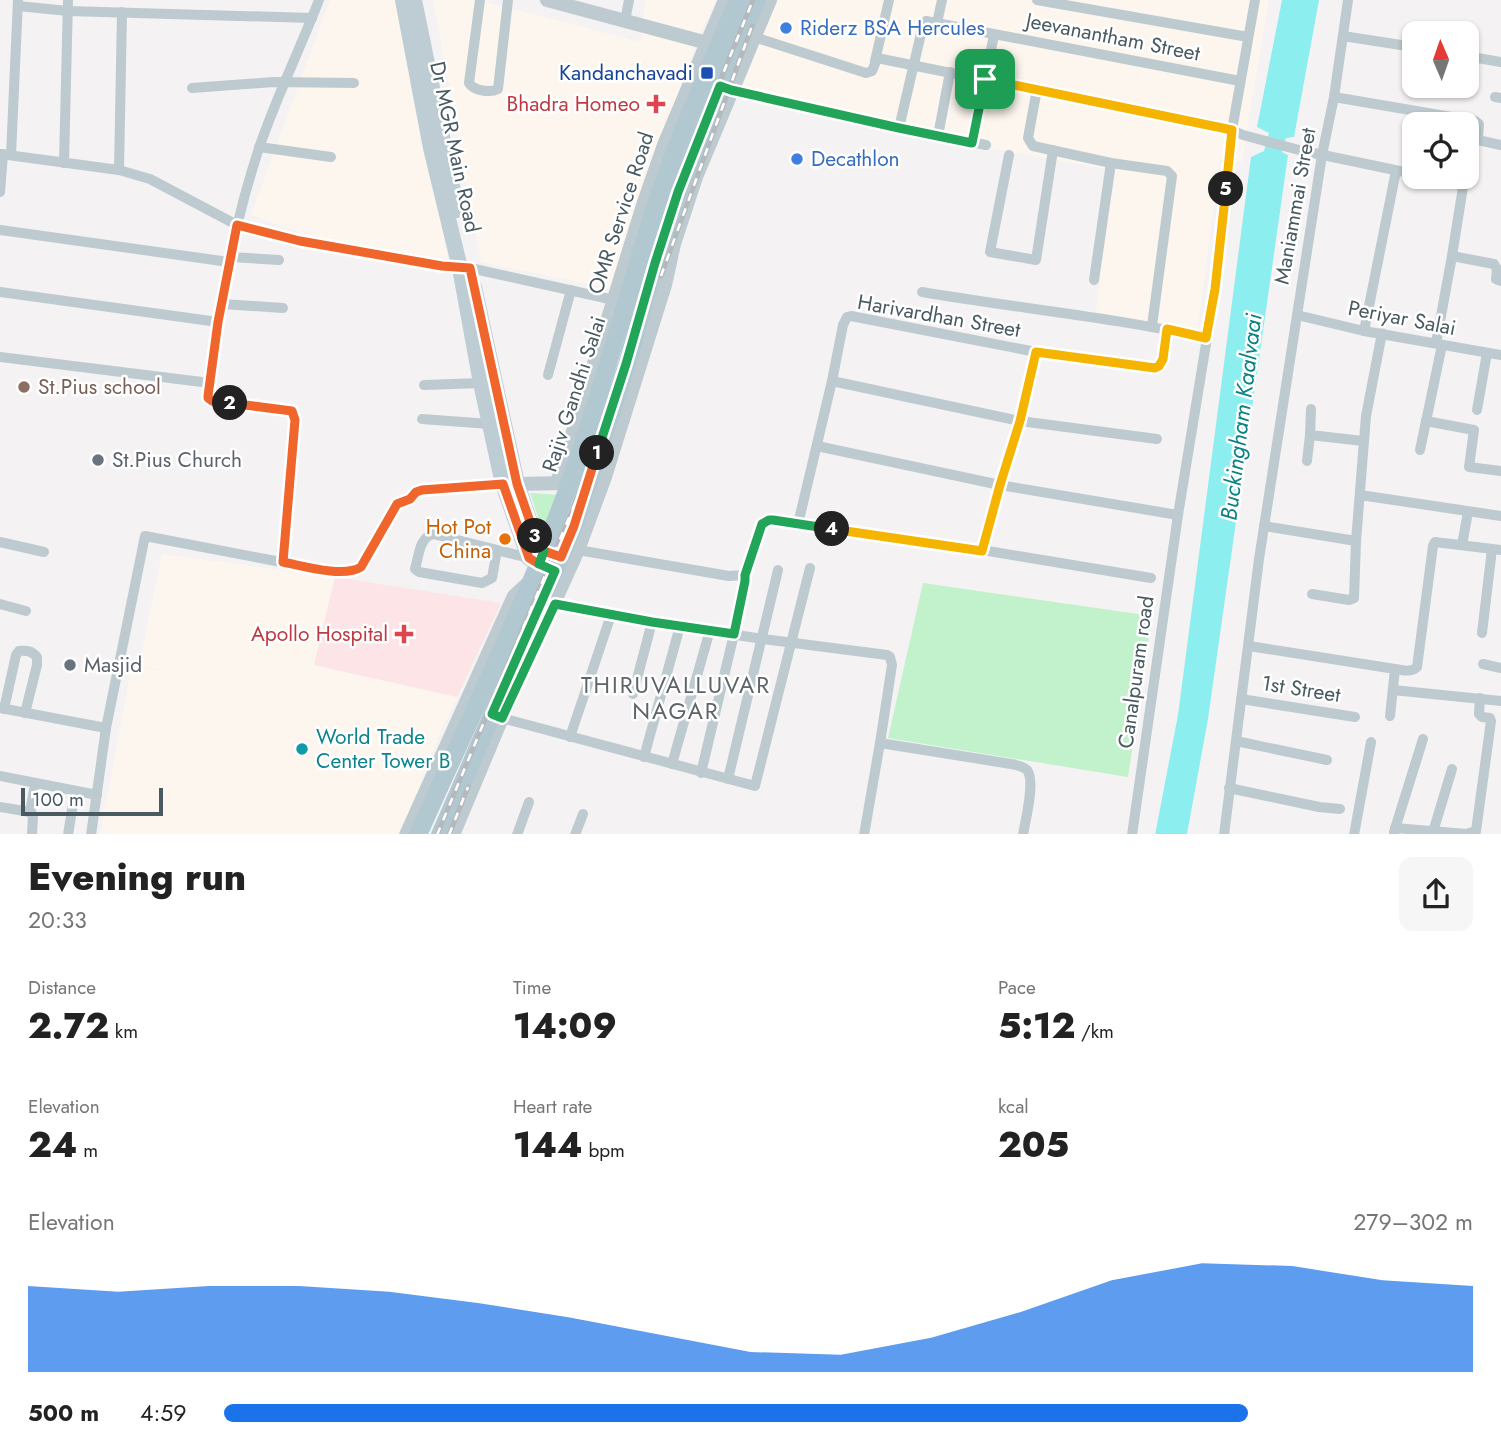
<!DOCTYPE html>
<html lang="en">
<head>
<meta charset="utf-8">
<style>
	:root { --surface:#fff; --page:#f6f6f6; --text:#222; --muted:#767676; --accent:#1a73e8 }
	body { margin:0; font-family:Jost,sans-serif; background:var(--page); color:var(--text); height:100vh; display:flex; flex-direction:column; font-size:26px; white-space:nowrap }
	* { box-sizing:border-box; margin:0 }
	p { font-size:23px; color:var(--muted) }
	.icon { flex:none; width:38px; height:38px; fill:none; stroke:currentColor; stroke-width:2; stroke-linecap:round; stroke-linejoin:round }
	.map { position:relative; height:834px; overflow:hidden }
	.side { display:flex; flex-direction:column; background:var(--surface); flex:1 }
	.side>* { flex:none }
	.needle { width:46px; rotate:358deg }
	.controls { position:absolute; left:1402px; top:21px; display:grid; gap:14px }
	.controls a { display:grid; place-items:center; width:77px; height:77px; border-radius:14px; background:var(--surface); box-shadow:0 2px 5px #0004; font-size:35px }
	.scale { position:absolute; left:21px; bottom:18px; width:142px; box-sizing:border-box; padding-left:7px; border:4px solid #495a61; border-top:0; font-size:19px; line-height:24px; white-space:nowrap; color:#495a61; -webkit-text-stroke:5px #fff; paint-order:stroke }
	.pin { position:absolute; display:grid; place-items:center; width:60px; height:60px; color:#fff; margin:-30px; border-radius:14px; box-shadow:0 4px 10px #0006 }
	.km { position:absolute; width:35px; height:35px; margin:-18px; border-radius:50%; background:#222; color:#fff; font-size:19px; line-height:35px; text-align:center }
	.round { display:grid; place-items:center; flex:none; width:74px; height:74px; border-radius:14px; background:var(--page) }
	.head { display:flex; align-items:center; justify-content:space-between; height:119px; padding:0 28px }
	h1 { font-size:38px; font-weight:800; line-height:52px }
	.figures { display:grid; grid-template-columns:repeat(3,1fr); gap:10px; height:119px; padding:7px 28px }
	.figures div { display:grid; align-content:center }
	.figures b { font-size:35px; font-weight:800 }
	.figures small { font-size:19px; font-weight:400 }
	.figures p { font-size:19px }
	.chart { height:196px; padding:14px 28px }
	.chart p { display:flex; justify-content:space-between }
	.chart svg { width:100%; height:126px; margin-top:7px; fill:var(--accent); opacity:.7 }
	ul { padding:0 28px; list-style:none; font-size:23px }
	li { display:grid; grid-template-columns:112px 84px 1fr; align-items:center; height:52px }
	li i { height:18px; border-radius:9px; background:var(--accent) }
	.map>svg:first-child { display:block }
	.commercial { fill:#fdf6ee }
	.medical { fill:#fce4e7 }
	.green { fill:#c1f2cb }
	.water { fill:#8deef0 }
	.lines { fill:none; stroke-linecap:round; stroke-linejoin:round }
	.minor { stroke:#bdcacf; stroke-width:10 }
	.tertiary { stroke:#bdcacf; stroke-width:14 }
	.secondary { stroke:#becdd4; stroke-width:16 }
	.primary { stroke:#b2c8d1; stroke-width:18 }
	.rail-casing { stroke:#b4b9bd; stroke-width:5 }
	.rail { stroke:#fff; stroke-width:2.5; stroke-dasharray:8; stroke-linecap:butt }
	.split-1-casing { stroke:#fff; stroke-width:14 }
	.split-2-casing { stroke:#fff; stroke-width:14 }
	.split-3-casing { stroke:#fff; stroke-width:14 }
	.split-4-casing { stroke:#fff; stroke-width:14 }
	.split-5-casing { stroke:#fff; stroke-width:14 }
	.split-6-casing { stroke:#fff; stroke-width:14 }
	.split-1 { stroke:#22a559; stroke-width:9 }
	.split-2 { stroke:#f0652b; stroke-width:9 }
	.split-3 { stroke:#f0652b; stroke-width:9 }
	.split-4 { stroke:#22a559; stroke-width:9 }
	.split-5 { stroke:#f5b400; stroke-width:9 }
	.split-6 { stroke:#f5b400; stroke-width:9 }
	.shop-dot { fill:#3f7fe0; stroke:#fff; stroke-width:2.5 }
	.transit-dot { fill:#1a4fb4; stroke:#fff; stroke-width:2.5 }
	.health-dot { fill:#e0444e; stroke:#fff; stroke-width:2.5 }
	.education-dot { fill:#8d6e63; stroke:#fff; stroke-width:2.5 }
	.worship-dot { fill:#6b7280; stroke:#fff; stroke-width:2.5 }
	.food-dot { fill:#e8710a; stroke:#fff; stroke-width:2.5 }
	.culture-dot { fill:#0f9aa8; stroke:#fff; stroke-width:2.5 }
	.labels { text-anchor:middle; dominant-baseline:central; stroke-width:5; stroke-linejoin:round; paint-order:stroke }
	.shop-label { font-size:21px; fill:#366cbe; stroke:#fff; text-anchor:start }
	.street-label { font-size:21px; fill:#495a61; stroke:#fff }
	.transit-label { font-size:21px; fill:#164399; stroke:#fff; text-anchor:end }
	.health-label { font-size:21px; fill:#be3a42; stroke:#fff; text-anchor:end }
	.education-label { font-size:21px; fill:#785e54; stroke:#fff; text-anchor:start }
	.worship-label { font-size:21px; fill:#5b616d; stroke:#fff; text-anchor:start }
	.food-label { font-size:21px; fill:#c56008; stroke:#fff; text-anchor:end }
	.culture-label { font-size:21px; fill:#0d838f; stroke:#fff; text-anchor:start }
	.water-label { font-size:23px; font-style:italic; fill:#0a8284; stroke:#fff }
	.neighbourhood-label { font-size:23px; letter-spacing:2px; fill:#5e6468; stroke:#fff }
</style>
</head>
<body>
<div class="map">
<svg width="1501" height="835" viewBox="0 0 1501 835">
	<rect width="100%" height="100%" fill="#f5f2f3"/>
	<g class="commercial">
		<path d="M330,0h69l49,259 -139,-23 -58,-21z"/>
		<path d="M433,0h45l163,42 4,-42h71l-17,36 -88,253 -130,-27z"/>
		<path d="M776,0h493l-27,162 -22,-4 -23,176 -102,-14 19,-150 -78,-13 -298,-59z"/>
		<path d="M162,554l173,23 -21,88 143,32 -15,32 -42,105 -300,1 32,-170 41,8 -34,-8z"/>
	</g>
	<path class="medical" d="M335,577l166,26 -44,94 -143,-32z"/>
	<g class="green">
		<path d="M530,493l30,2 -17,37z"/>
		<path d="M923,583l229,33 -24,161 -240,-39z"/>
	</g>
	<path class="water" d="M1282,0h37l-25,137 -8,1 -4,14 6,3 -80,564 -21,115 -32,1 23,-120 73,-558 13,-6 5,-18 -12,-6z"/>
	<g class="lines">
		<g class="minor">
			<path d="M480,0l-11,83c5,8 21,10 29,6l10,-89"/>
			<path d="M1037,0l211,37"/>
			<path d="M18,6l50,5 244,7"/>
			<path d="M625,21l4,-21"/>
			<path d="M937,23l5,-23"/>
			<path d="M748,35l118,38 6,-2 5,-12h5l350,71 11,5 56,15 115,24"/>
			<path d="M1343,36l71,11"/>
			<path d="M1466,56l35,6"/>
			<path d="M875,61l14,-61"/>
			<path d="M192,88l82,-6 80,1"/>
			<path d="M726,88l173,40 87,17"/>
			<path d="M1037,89l-9,49 5,8 78,17 56,8 5,5 -20,150"/>
			<path d="M1334,97l141,24 4,3 -1,16 23,5"/>
			<path d="M1495,97l6,1"/>
			<path d="M899,128l24,-103 3,-4 314,60"/>
			<path d="M938,136l12,-64"/>
			<path d="M972,143l22,-108"/>
			<path d="M259,147l72,10"/>
			<path d="M0,154l119,16 31,9 87,46 63,16 142,25 28,2 144,32"/>
			<path d="M11,155l7,-155"/>
			<path d="M1009,155l-19,97 46,8 17,-110"/>
			<path d="M64,163l4,-163"/>
			<path d="M119,170l3,-158"/>
			<path d="M1426,177l31,6 6,4 -11,69 -16,87"/>
			<path d="M0,192l3,-38"/>
			<path d="M0,230l229,32"/>
			<path d="M1452,256l42,8 3,5 -1,10 5,2"/>
			<path d="M230,257l49,3"/>
			<path d="M1094,280l17,-117"/>
			<path d="M0,292l218,30"/>
			<path d="M922,292c94,16 190,25 284,46"/>
			<path d="M222,304l61,4"/>
			<path d="M1297,315l67,16 137,24"/>
			<path d="M1364,331l32,-160"/>
			<path d="M0,357l210,26"/>
			<path d="M548,375l23,-85"/>
			<path d="M832,381l188,40 137,18"/>
			<path d="M424,385l57,-2"/>
			<path d="M1311,409l-1,26 53,6"/>
			<path d="M1477,410l10,-57"/>
			<path d="M422,419l68,5"/>
			<path d="M1426,421l48,9 -5,37 32,4"/>
			<path d="M817,446l183,39 178,30"/>
			<path d="M1420,450l22,-105"/>
			<path d="M1307,461l3,-26"/>
			<path d="M1360,495l141,21"/>
			<path d="M798,524l34,-143 11,-56 4,-8 4,-1 185,36 119,16c12,-8 10,-26 12,-39"/>
			<path d="M1264,526l92,15 10,-125 16,-83"/>
			<path d="M0,542l44,10"/>
			<path d="M1462,545l6,-33"/>
			<path d="M497,550l-5,28 -10,5 -63,-11 -4,-3c4,-13 4,-31 18,-35l96,24"/>
			<path d="M578,550l151,26 16,-1 17,-51 7,-4h4l209,30 18,-65 20,-64 16,-69"/>
			<path d="M982,550l169,28"/>
			<path d="M283,562l12,-142 -3,-9 -5,-1 -75,-9 -4,-3v-5c10,-83 25,-166 51,-245 17,-50 41,-99 60,-148"/>
			<path d="M1312,594l37,6 5,-2 2,-57"/>
			<path d="M0,604l26,7"/>
			<path d="M555,604l97,18 111,17 124,16 3,2 2,8 -12,78 -16,92"/>
			<path d="M1482,633l10,-84"/>
			<path d="M1249,646l146,23c8,1 16,4 22,-2l16,-121 2,-4 66,8"/>
			<path d="M1483,664l18,4"/>
			<path d="M1393,690l108,11"/>
			<path d="M633,694l19,-72"/>
			<path d="M1241,699l114,18"/>
			<path d="M0,708l106,20"/>
			<path d="M4,709l12,-54 3,-4c8,-1 13,0 18,6v8l-12,48"/>
			<path d="M1390,716l5,-47"/>
			<path d="M498,717l257,69 55,-218"/>
			<path d="M570,737l41,-122"/>
			<path d="M1236,741l91,19"/>
			<path d="M880,743l131,21c6,1 12,2 16,6 9,11 -2,51 -4,65"/>
			<path d="M644,757l36,-131"/>
			<path d="M672,764l38,-134"/>
			<path d="M701,773l33,-139 11,-59"/>
			<path d="M0,776l97,19"/>
			<path d="M728,779l50,-209"/>
			<path d="M1229,788l90,19 21,2"/>
			<path d="M0,807l30,5 5,-28"/>
			<path d="M30,812l3,3 -1,20"/>
			<path d="M1395,828l71,6 10,-3 15,-110 -1,-3 -8,-1 -3,-3 1,-16"/>
			<path d="M1394,832l29,-93"/>
			<path d="M1433,832l19,-63"/>
			<path d="M68,835l7,-44"/>
			<path d="M91,835l15,-107 39,-192 162,31 34,4h14l6,-4 36,-63 13,-5 6,-7 6,-2 81,-6"/>
			<path d="M517,835l12,-33"/>
			<path d="M575,835l8,-21"/>
			<path d="M1132,835l46,-320 37,-226 17,-159 23,-130"/>
			<path d="M1224,835l35,-276 63,-404 12,-58 14,-97"/>
			<path d="M1354,835l17,-93"/>
		</g>
		<g class="tertiary">
			<path d="M547,0l168,45"/>
			<path d="M557,483l87,-281 20,-57 61,-145"/>
			<path d="M517,484l48,-1"/>
			<path d="M406,835l108,-239 15,-14"/>
			<path d="M453,835l49,-117 76,-168 27,-73 60,-192 9,-41 22,-67 74,-177"/>
		</g>
		<g class="secondary">
			<path d="M403,0l28,148 29,120 21,115 22,101 26,74 21,11"/>
			<path d="M414,0l43,210"/>
			<path d="M474,287l43,197 18,53 9,14 8,3"/>
		</g>
		<g class="primary">
			<path d="M418,835c52,-117 108,-231 151,-350 32,-90 56,-183 85,-274 23,-72 55,-141 84,-211"/>
			<path d="M440,835l134,-309 53,-162 28,-101 23,-71 42,-106 37,-86"/>
		</g>
		<g class="rail-casing">
			<g id="rail">
				<path d="M661,276l91,-250"/>
				<path d="M437,835l146,-351 113,-344 57,-140"/>
				<path d="M449,835l19,-48"/>
			</g>
		</g>
		<use href="#rail" class="rail"/>
	</g>
	<g class="lines">
		<g class="split-1-casing">
			<path id="split-1" d="M597,453l29,-89 29,-101 23,-71 42,-106 11,4 168,38 73,15 13,-64"/>
		</g>
		<g class="split-2-casing">
			<path id="split-2" d="M230,403l62,8 3,9 -12,142c20,4 61,16 78,5l36,-63 13,-5 6,-7 6,-2 81,-6 26,74 10,6 5,-13 17,6 13,-31 23,-73"/>
		</g>
		<g class="split-3-casing">
			<path id="split-3" d="M230,403l-18,-2 -4,-3v-2l10,-74 19,-97 63,16 142,25 28,2 47,216 18,52"/>
		</g>
		<g class="split-4-casing">
			<path id="split-4" d="M535,536l9,15 -5,13 16,7 -63,143 10,4 53,-114 97,18 82,12 11,-53v-6l17,-51 7,-4h4l59,9"/>
		</g>
		<g class="split-5-casing">
			<path id="split-5" d="M832,529l150,22 18,-66 20,-64 16,-69 119,16 4,-2 4,-7 4,-30 39,9 9,-49 11,-100"/>
		</g>
		<g class="split-6-casing">
			<path id="split-6" d="M985,79l247,51 -6,59"/>
		</g>
		<use href="#split-1" class="split-1"/>
		<use href="#split-2" class="split-2"/>
		<use href="#split-3" class="split-3"/>
		<use href="#split-4" class="split-4"/>
		<use href="#split-5" class="split-5"/>
		<use href="#split-6" class="split-6"/>
	</g>
	<g class="shop-dot">
		<circle cx="786" cy="28" r="7"/>
		<circle cx="797" cy="159" r="7"/>
	</g>
	<rect class="transit-dot" x="700" y="66" width="14" height="14" rx="3.5"/>
	<g class="health-dot">
		<path d="M652.5 93.5h7v7h7v7h-7v7h-7v-7h-7v-7h7z"/>
		<path d="M400.5 623.5h7v7h7v7h-7v7h-7v-7h-7v-7h7z"/>
	</g>
	<circle class="education-dot" cx="24" cy="387" r="7"/>
	<g class="worship-dot">
		<circle cx="98" cy="460" r="7"/>
		<circle cx="70" cy="665" r="7"/>
	</g>
	<circle class="food-dot" cx="505" cy="539" r="7"/>
	<circle class="culture-dot" cx="302" cy="749" r="7"/>
	<g class="labels">
		<g class="shop-label">
			<text x="800" y="28">Riderz BSA Hercules</text>
			<text x="811" y="159">Decathlon</text>
		</g>
		<g class="street-label">
			<text transform="translate(1113 37) rotate(11)">Jeevanantham Street</text>
			<text transform="translate(455 147) rotate(78)">Dr MGR Main Road</text>
			<text transform="translate(1295 206) rotate(-80)">Maniammai Street</text>
			<text transform="translate(621 213) rotate(-72)">OMR Service Road</text>
			<text transform="translate(939 316) rotate(10)">Harivardhan Street</text>
			<text transform="translate(1402 318) rotate(11)">Periyar Salai</text>
			<text transform="translate(574 394) rotate(-72)">Rajiv Gandhi Salai</text>
			<text transform="translate(1136 672) rotate(-82)">Canalpuram road</text>
			<text transform="translate(1301 689) rotate(9)">1st Street</text>
		</g>
		<g class="transit-label">
			<text x="693" y="73">Kandanchavadi</text>
		</g>
		<g class="health-label">
			<text x="640" y="104">Bhadra Homeo</text>
			<text x="388" y="634">Apollo Hospital</text>
		</g>
		<g class="education-label">
			<text x="38" y="387">St.Pius school</text>
		</g>
		<g class="worship-label">
			<text x="112" y="460">St.Pius Church</text>
			<text x="84" y="665">Masjid</text>
		</g>
		<g class="food-label">
			<text x="491" y="527">Hot Pot<tspan x="491" dy="24">China</tspan></text>
		</g>
		<g class="culture-label">
			<text x="316" y="737">World Trade<tspan x="316" dy="24">Center Tower B</tspan></text>
		</g>
		<g class="water-label">
			<text transform="translate(1241 417) rotate(-83)">Buckingham Kaalvaai</text>
		</g>
		<g class="neighbourhood-label">
			<text x="676" y="685">THIRUVALLUVAR<tspan x="676" dy="26">NAGAR</tspan></text>
		</g>
	</g>
</svg>
<div class="controls">
<a><svg class="needle" viewBox="-14 -14 28 28"><path d="M0-13l5 13h-10z" fill="#e53935"/><path d="M0 13l5-13h-10z" fill="#767676"/></svg></a>
<a><svg class="icon" aria-label="locate" viewBox="0 0 24 24"><circle cx="12" cy="12" r="6"/><path d="M12 2v4M12 18v4M2 12h4M18 12h4"/></svg></a>
</div>
<div class="scale">100 m</div>
<div class="pin" style="left:985px;top:79px;background:#1e9e55"><svg class="icon" aria-label="arrive" viewBox="0 0 24 24"><path d="M6 21V4h12l-3 4 3 4H6"/></svg></div>
<b class="km" style="left:597px;top:453px">1</b>
<b class="km" style="left:230px;top:403px">2</b>
<b class="km" style="left:535px;top:536px">3</b>
<b class="km" style="left:832px;top:529px">4</b>
<b class="km" style="left:1226px;top:189px">5</b>
</div>
<section class="side">
<div class="head"><div><h1>Evening run</h1><p>20:33</p></div><a class="round"><svg class="icon" aria-label="share" viewBox="0 0 24 24"><path d="M12 15V3M7 8l5-5 5 5M5 13v7h14v-7"/></svg></a></div>
<div class="figures">
<div><p>Distance</p><b>2.72<small> km</small></b></div>
<div><p>Time</p><b>14:09</b></div>
<div><p>Pace</p><b>5:12<small> /km</small></b></div>
</div>
<div class="figures">
<div><p>Elevation</p><b>24<small> m</small></b></div>
<div><p>Heart rate</p><b>144<small> bpm</small></b></div>
<div><p>kcal</p><b>205</b></div>
</div>
<div class="chart"><p><span>Elevation</span>279–302 m</p>
<svg viewBox="0 0 160 44" preserveAspectRatio="none"><path d="M0 44V14L10 16L20 14L30 14L40 16L50 20L60 25L70 31L80 37L90 38L100 32L110 23L120 12L130 6L140 7L150 12L160 14V44z"/></svg>
</div>
<ul>
<li><b>500 m</b>4:59<i style="width:82%"></i></li>
</ul>
</section>
</body>
</html>
